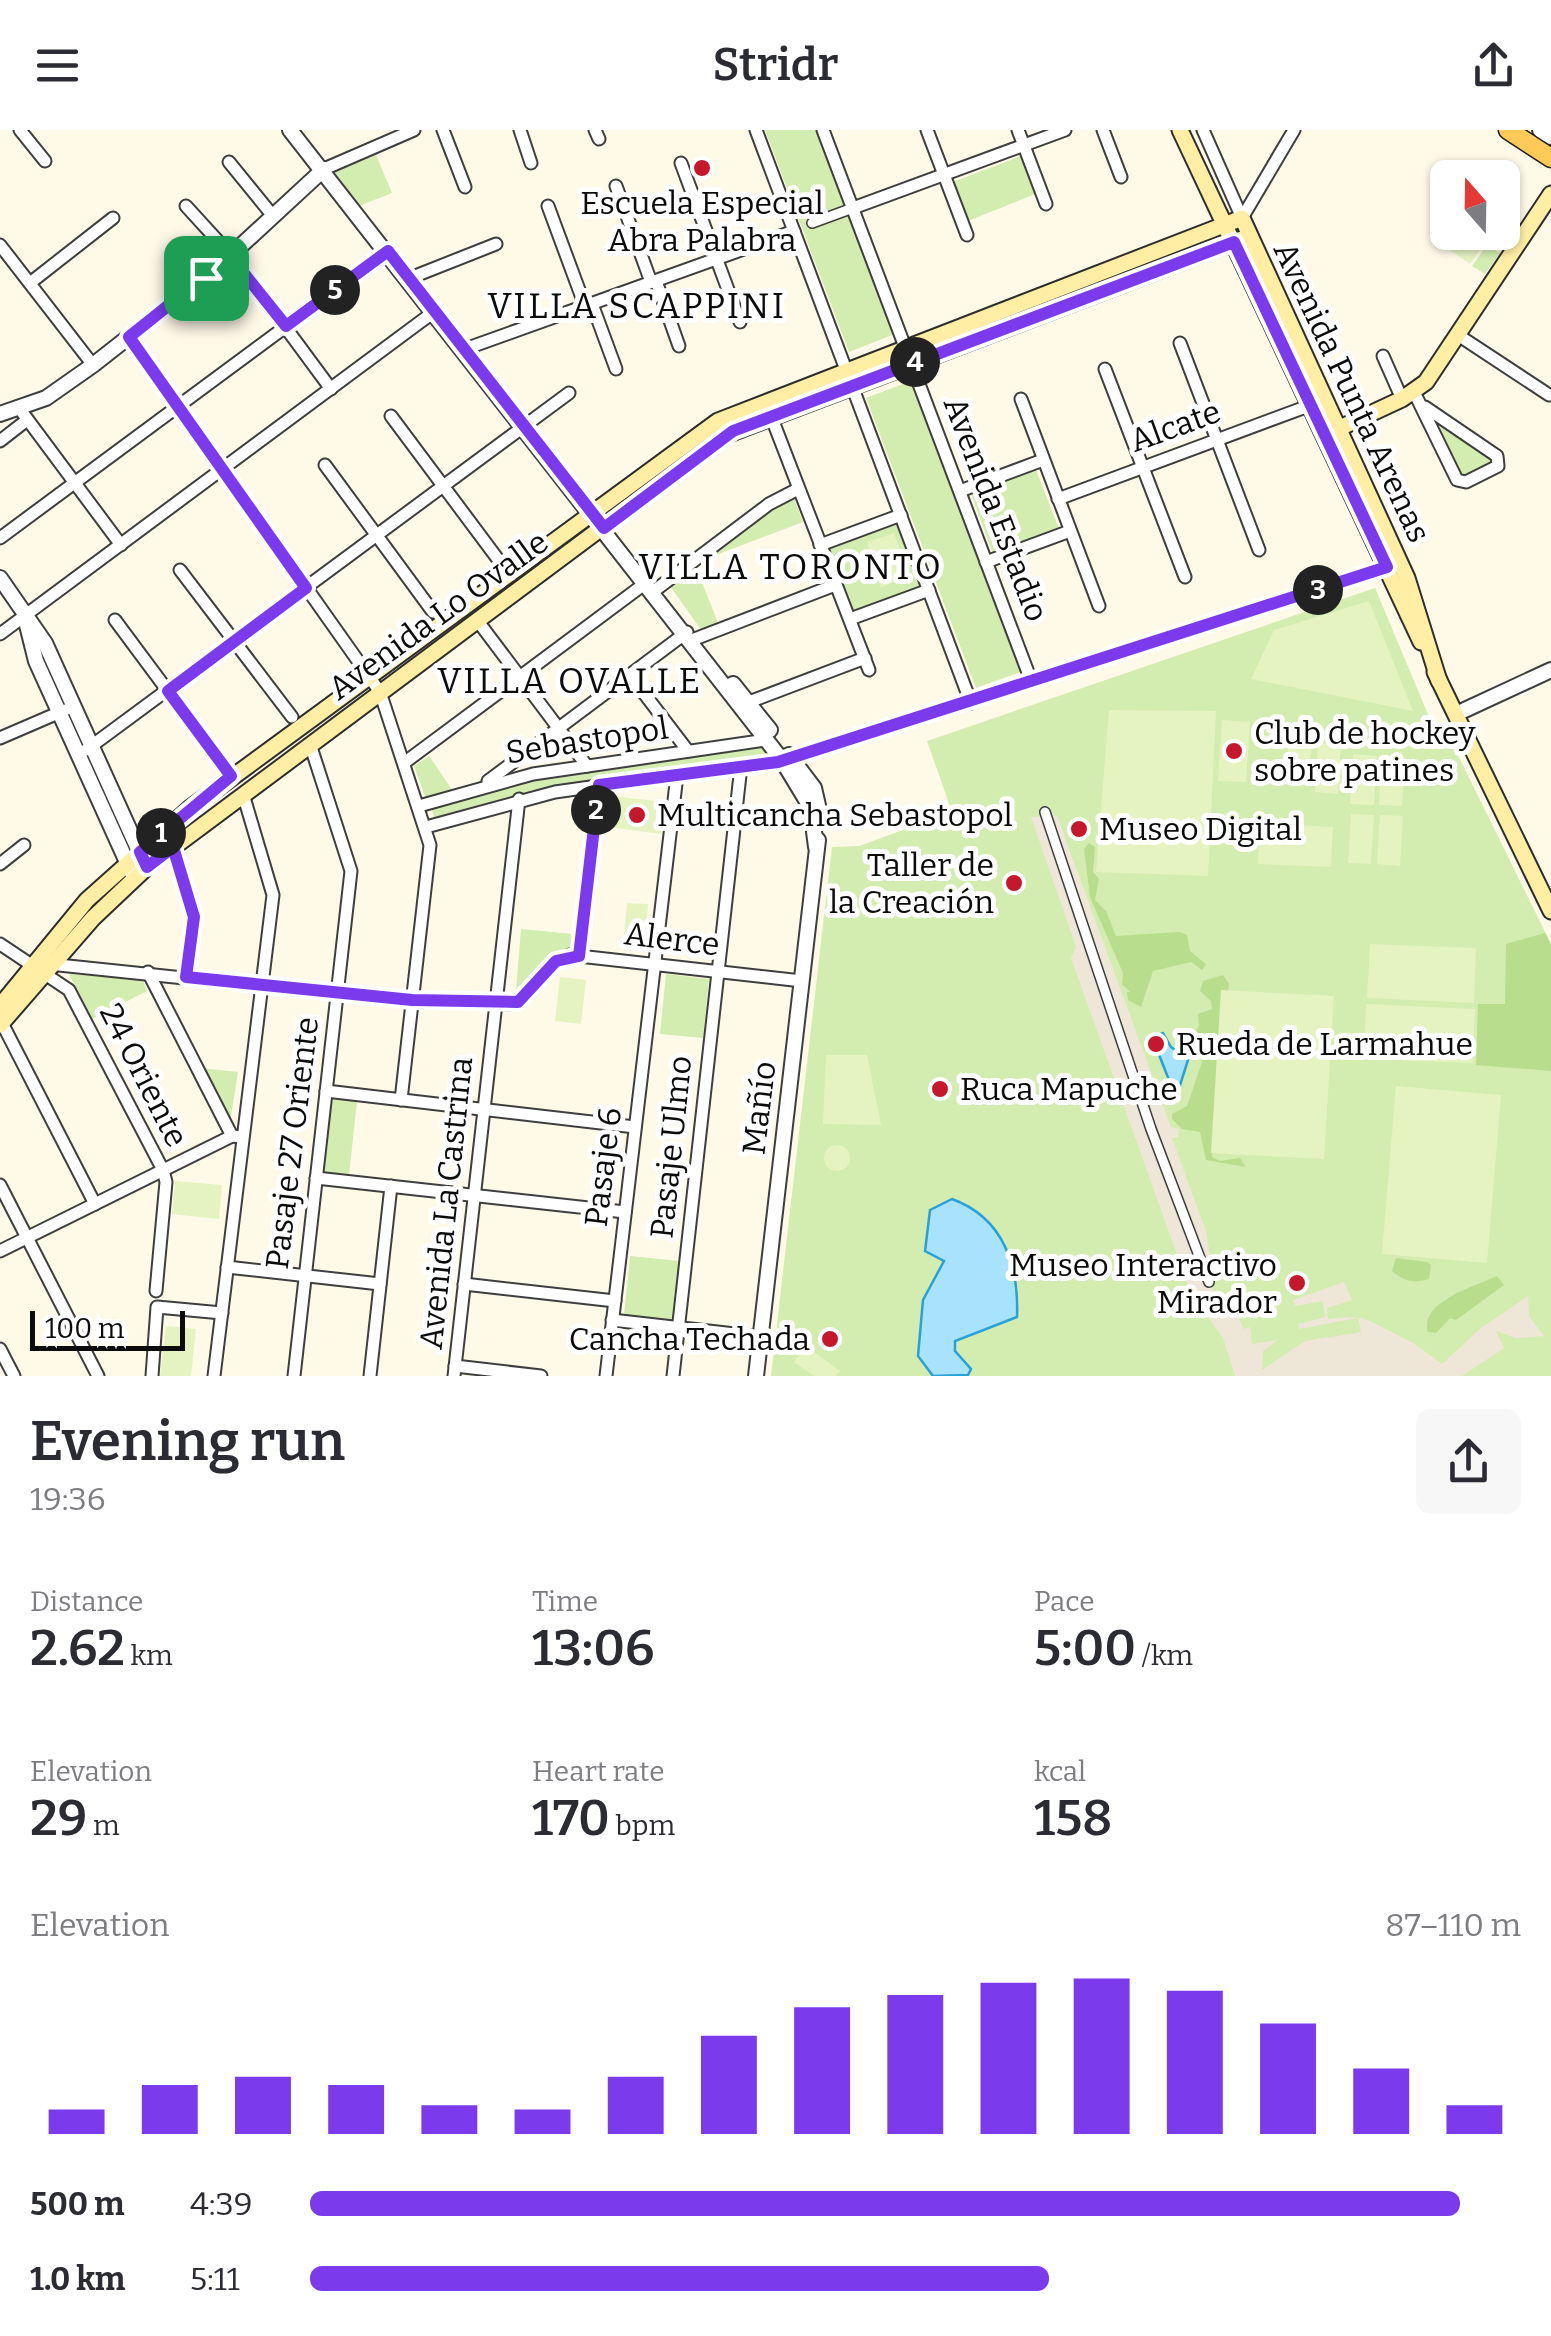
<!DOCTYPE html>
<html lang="en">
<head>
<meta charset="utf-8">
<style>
	:root { --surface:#fff; --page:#f7f7f7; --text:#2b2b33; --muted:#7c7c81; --accent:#7c3aed }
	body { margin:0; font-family:Bitter,serif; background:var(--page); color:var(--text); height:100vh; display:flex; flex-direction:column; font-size:38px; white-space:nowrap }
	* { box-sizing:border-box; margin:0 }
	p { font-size:32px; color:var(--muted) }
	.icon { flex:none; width:55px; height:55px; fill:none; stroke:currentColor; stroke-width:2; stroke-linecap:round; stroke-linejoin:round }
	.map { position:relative; height:1246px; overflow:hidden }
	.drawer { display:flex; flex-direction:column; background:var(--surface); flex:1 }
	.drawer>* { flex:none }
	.needle { width:65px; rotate:340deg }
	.tools { position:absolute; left:1430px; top:30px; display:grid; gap:20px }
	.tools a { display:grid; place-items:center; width:90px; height:90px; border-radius:15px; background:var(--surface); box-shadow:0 2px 8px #0004; font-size:50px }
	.scale { position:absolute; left:30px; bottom:25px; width:155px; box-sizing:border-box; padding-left:10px; border:5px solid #0b0b0b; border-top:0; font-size:28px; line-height:35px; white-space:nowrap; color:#0b0b0b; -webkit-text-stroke:8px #fff; paint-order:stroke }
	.pin { position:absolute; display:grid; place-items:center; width:85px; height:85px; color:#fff; margin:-42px; border-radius:20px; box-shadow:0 5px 15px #0006 }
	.km { position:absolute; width:50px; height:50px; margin:-25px; border-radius:50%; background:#222; color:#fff; font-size:28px; line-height:50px; text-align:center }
	.round { display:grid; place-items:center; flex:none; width:105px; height:105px; border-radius:15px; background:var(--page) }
	.summary { display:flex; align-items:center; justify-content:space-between; height:170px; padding:0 30px }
	h1 { font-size:55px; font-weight:600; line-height:75px }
	.figures { display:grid; grid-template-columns:repeat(3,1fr); gap:15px; height:170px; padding:10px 30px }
	.figures div { display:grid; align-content:center }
	.figures b { font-size:50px; font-weight:600 }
	.figures small { font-size:28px; font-weight:400 }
	.figures p { font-size:28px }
	.chart { height:280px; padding:20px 30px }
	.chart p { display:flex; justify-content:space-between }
	.chart svg { width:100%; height:180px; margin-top:10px; stroke:var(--accent); stroke-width:6 }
	ul { padding:0 30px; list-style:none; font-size:32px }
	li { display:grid; grid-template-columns:160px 120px 1fr; align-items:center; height:75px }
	li i { height:25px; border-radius:12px; background:var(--accent) }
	header { display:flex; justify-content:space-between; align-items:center; height:130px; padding:0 30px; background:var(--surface); font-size:45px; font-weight:600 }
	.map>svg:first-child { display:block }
	.green { fill:#d3ecaf }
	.forest { fill:#b8de8d }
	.pitch { fill:#e5f3c1 }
	.plaza { fill:#eee7d8 }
	.water { fill:#a8e2fc; stroke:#28a0d9; stroke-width:2.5 }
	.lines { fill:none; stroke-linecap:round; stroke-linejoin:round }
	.pedestrian-casing { stroke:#3e3e3e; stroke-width:12 }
	.minor-casing { stroke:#3e3e3e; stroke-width:15 }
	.tertiary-casing { stroke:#3e3e3e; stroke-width:18 }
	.secondary-casing { stroke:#2d2d2d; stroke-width:19 }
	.primary-casing { stroke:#1c1c1c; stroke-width:21 }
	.pedestrian { stroke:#fff; stroke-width:9 }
	.minor { stroke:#fff; stroke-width:11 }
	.tertiary { stroke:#fff; stroke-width:14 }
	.secondary { stroke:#ffeea3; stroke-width:15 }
	.primary { stroke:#ffca58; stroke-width:18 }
	.route-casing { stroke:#fff; stroke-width:20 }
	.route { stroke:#7c3aed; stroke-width:12 }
	.poi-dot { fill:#c5182d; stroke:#fff; stroke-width:4 }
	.labels { text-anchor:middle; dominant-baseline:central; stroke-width:10; stroke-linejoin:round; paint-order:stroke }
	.poi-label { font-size:32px; fill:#0b0b0b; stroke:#fff; text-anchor:start }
	.street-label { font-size:32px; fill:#0b0b0b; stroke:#fff }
	.neighbourhood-label { font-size:35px; letter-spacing:2.5px; fill:#0b0b0b; stroke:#fff }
</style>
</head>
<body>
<header><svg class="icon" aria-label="menu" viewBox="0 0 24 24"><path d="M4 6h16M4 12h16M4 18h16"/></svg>Stridr<svg class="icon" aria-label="share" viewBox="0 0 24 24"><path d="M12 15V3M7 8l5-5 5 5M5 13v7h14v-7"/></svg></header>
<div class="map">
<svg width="1551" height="1246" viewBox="0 0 1551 1246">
	<rect width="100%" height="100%" fill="#fff9e8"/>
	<g class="green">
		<path d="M765,0h53l77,204 -46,18z"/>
		<path d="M376,25l16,38 -33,13 -25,-33z"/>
		<path d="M1024,25l14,38 -70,28 -15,-39z"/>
		<path d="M1487,115l13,8 -15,21 -13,-8z"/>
		<path d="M911,251l109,291 -44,16 -110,-290z"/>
		<path d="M1443,295l47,32 2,7 -30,13 -23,-48z"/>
		<path d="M1036,340l23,59 -66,25 -22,-60z"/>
		<path d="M794,369l9,23 -95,36 62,-50z"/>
		<path d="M896,393l23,63 -65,25 -24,-64z"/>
		<path d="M698,442l20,51 -16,8 -32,-45z"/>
		<path d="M1375,458l63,150 14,5 99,201v432h-780l61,-529 27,-1 93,-34 -25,-71z"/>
		<path d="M761,615l6,11 -217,31 -115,32 -4,-11 128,-34z"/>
		<path d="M429,626l24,35 -27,8 -12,-33z"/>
		<path d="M521,799l52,5 -2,18h-13l-42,39z"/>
		<path d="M69,844l74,6 4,11 -55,28z"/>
		<path d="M666,844l43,5 -6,59 -43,-4z"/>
		<path d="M200,938l38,4 -8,51z"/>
		<path d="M331,968l26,3 -8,74 -26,-3z"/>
		<path d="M630,1126l49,5 -6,59 -49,-5z"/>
	</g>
	<g class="forest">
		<path d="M1089,713l6,4 -2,25 6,7 -4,21 11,11 10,25 64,-4 7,3 3,16 16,13 -4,6 -11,-8 -38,9 -12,36 -13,-7 -1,-8h3l-8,-8 1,-11 -33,-76 -6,-48z"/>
		<path d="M1545,803l6,11v127l-75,-6 2,-61h27l1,-60z"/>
		<path d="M1223,845l6,9 -17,173 8,4 20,-3 6,9 -40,-7 -6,-28 -18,-3 -10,-10v-5l15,-8 15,-44 -1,-13 -11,-8 9,-15 -1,-12 14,-5 -1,-8 -11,-10 3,-10z"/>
		<path d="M1396,1128l31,4 4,3 -2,14c-15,5 -25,2 -37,-8z"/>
		<path d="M1497,1146l7,9 -48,35 -6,-2 -14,15 -8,-1c-8,-31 46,-45 69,-56z"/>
	</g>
	<g class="pitch">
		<path d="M1447,91l1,11 15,1 20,13 -13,18 -36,-25z"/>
		<path d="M894,403l15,44 -28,10 -14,-45z"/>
		<path d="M1369,471l44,110 -162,-32 23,-49z"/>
		<path d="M1109,580l107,1 -8,165 -112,-4z"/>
		<path d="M1222,590l28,2 -4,60 -28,-1z"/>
		<path d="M1289,605l23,1 -3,49 -23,-1z"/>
		<path d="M1318,613l23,1 -3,50 -23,-2z"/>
		<path d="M1353,624l24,2 -3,49 -24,-1z"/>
		<path d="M1382,626l23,1 -3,49 -23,-1z"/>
		<path d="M612,666l53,6 -4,32 -52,-7z"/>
		<path d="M1351,684l23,1 -3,49 -23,-1z"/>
		<path d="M1380,685l23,1 -3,50 -23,-2z"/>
		<path d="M1260,693l73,4 -2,40 -73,-3z"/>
		<path d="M627,773l21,1 -3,43 -22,-2z"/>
		<path d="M1370,814l106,4 -2,55 -107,-5z"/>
		<path d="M560,847l26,3 -5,44 -26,-3z"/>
		<path d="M1221,860l113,6 -10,163 -113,-6z"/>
		<path d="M1366,874l109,5 -2,54 -109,-4z"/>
		<path d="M826,925h41l14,70 -58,-1z"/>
		<path d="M1396,956l105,9 -14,168 -105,-9z"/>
		<circle cx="837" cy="1028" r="13"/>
		<path d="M175,1051l47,4 -3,34 -47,-5z"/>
		<path d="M166,1196l30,3 -5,47h-31z"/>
		<path d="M806,1216l34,25 -4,5h-22l-20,-14z"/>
	</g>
	<path class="plaza" d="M1057,686l114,311 8,2 -1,8 -6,1 34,93 5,31 7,-2 7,17 -14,6 3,9 13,25 10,-3 7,15 6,-2 2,17 26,-4 -15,11 -1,19 43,-29 56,-9 -3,-14 -59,11 -1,-5 27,-7 -2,-16 -28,5 -2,-6 51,-18 8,18 -25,8 1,11 20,-2 13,1 9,3 45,23 27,20 39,-36 47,-32 1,20 15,20 -28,2 -20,-7 8,17 -42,28h-227l-12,-38 -32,-44 -120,-336 5,-11 -45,-130z"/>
	<g class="water">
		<path d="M1163,903l8,14 17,13 -12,38 -18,-46 4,-2 -4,-15z"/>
		<path d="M952,1069c52,19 67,67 65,118l-62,24v10l16,18 -3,6 -35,1 -15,-20 5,-56 21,-39 -19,-10 5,-41z"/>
	</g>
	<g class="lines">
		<g class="pedestrian-casing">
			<g id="pedestrian">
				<path d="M812,93l41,-15"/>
				<path d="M1045,682l106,317 58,153"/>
			</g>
		</g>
		<g class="minor-casing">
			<g id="minor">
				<path d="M20,0l25,31"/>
				<path d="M443,0l22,57"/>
				<path d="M520,0l11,33"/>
				<path d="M595,0l4,9"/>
				<path d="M756,0l215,573"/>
				<path d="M823,0l209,553"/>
				<path d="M927,0l40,105"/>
				<path d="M1018,0l28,74"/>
				<path d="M1103,0l18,47"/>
				<path d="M1203,0l39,88"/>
				<path d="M229,32l44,54"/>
				<path d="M681,33l59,159"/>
				<path d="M324,39l90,-39"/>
				<path d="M616,56l35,96"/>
				<path d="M186,76l52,57 93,126"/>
				<path d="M548,76l37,100"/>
				<path d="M853,78l212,-78"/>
				<path d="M1242,88l52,-88"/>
				<path d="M0,115l93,120"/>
				<path d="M410,148l86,-34"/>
				<path d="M656,151l23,65"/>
				<path d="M30,153l83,-65"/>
				<path d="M592,174l24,65"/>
				<path d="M1458,205l91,60"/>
				<path d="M129,207l251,355 50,153 -29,255"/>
				<path d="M1180,213l79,207"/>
				<path d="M465,219l329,-118"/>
				<path d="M1383,226l19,43"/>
				<path d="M1105,239l80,208"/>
				<path d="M1414,262l43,88 9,2 32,-16 -1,-10 -72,-49"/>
				<path d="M1021,269l78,207"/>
				<path d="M19,278l102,137"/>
				<path d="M391,286l109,146"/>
				<path d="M771,286l98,254"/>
				<path d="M0,311l27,-21"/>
				<path d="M325,335l108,147"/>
				<path d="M960,361l83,-31"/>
				<path d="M1058,369l253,-94"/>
				<path d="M0,408l388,-287"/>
				<path d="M820,415l81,-30"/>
				<path d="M986,432l84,-31"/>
				<path d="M180,440l112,147"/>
				<path d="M654,461l115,-87 29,-15"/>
				<path d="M850,489l79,-29"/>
				<path d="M115,490l116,156"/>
				<path d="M477,490l110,146"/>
				<path d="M0,504l435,-323"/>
				<path d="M692,510l143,-55"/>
				<path d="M630,545l58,76"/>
				<path d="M749,572l116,-44"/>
				<path d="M0,608l65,-28"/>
				<path d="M86,620l483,-357"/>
				<path d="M404,633l243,-181"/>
				<path d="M488,651l199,-149"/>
				<path d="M419,676l114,-32 233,-34"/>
				<path d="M426,697l129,-35 227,-32"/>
				<path d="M173,717l21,70 -8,60"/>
				<path d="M0,734l24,-19"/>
				<path d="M0,814l69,46 94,180 3,12 -10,109"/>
				<path d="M579,826l20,-171"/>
				<path d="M49,834l288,30 173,10c27,-6 34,-41 60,-49l232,26"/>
				<path d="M148,842l84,164"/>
				<path d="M2,893l93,181"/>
				<path d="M326,961l309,36"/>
				<path d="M316,1048l309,34"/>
				<path d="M0,1055l98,191"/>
				<path d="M0,1121l232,-115 10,1"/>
				<path d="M227,1137l153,17"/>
				<path d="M464,1154l151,17"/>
				<path d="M612,1190l149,17"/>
				<path d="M0,1219l14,27"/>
				<path d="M455,1236l86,10"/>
				<path d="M152,1246l5,-69 65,6"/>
				<path d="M214,1246l59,-481 -30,-101"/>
				<path d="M294,1246l57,-505 -41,-127"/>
				<path d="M370,1246l21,-190"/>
				<path d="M454,1246l65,-577"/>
				<path d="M606,1246l71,-601"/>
				<path d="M673,1246l68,-610"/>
			</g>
		</g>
		<g class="tertiary-casing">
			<g id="tertiary">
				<path d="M290,0l492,630 29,48 5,39"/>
				<path d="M1540,0l11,7"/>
				<path d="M0,284l46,-16 47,-33 126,-99 105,-97"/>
				<path d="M0,448l45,65 99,219"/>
				<path d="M26,491l10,40 96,212"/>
				<path d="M733,554l37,46"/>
				<path d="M1456,584l95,-44"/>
				<path d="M789,625l25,33 6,26"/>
				<path d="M783,630l613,-196"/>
				<path d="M756,1246l62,-536"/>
			</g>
		</g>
		<g class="secondary-casing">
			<g id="secondary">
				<path d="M1180,0l241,512"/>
				<path d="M1329,303l73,-34 24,-17 125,-188"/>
				<path d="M1435,542l116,239"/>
				<path d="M0,876l87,-106 102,-91 529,-388 524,-203 165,360 32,103"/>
				<path d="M0,895l93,-107 54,-51 579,-432 524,-199"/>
			</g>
		</g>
		<g class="primary-casing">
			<path id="primary" d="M1508,0l43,28"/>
		</g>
		<use href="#pedestrian" class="pedestrian"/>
		<use href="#minor" class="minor"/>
		<use href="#tertiary" class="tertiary"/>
		<use href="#secondary" class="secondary"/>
		<use href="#primary" class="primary"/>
	</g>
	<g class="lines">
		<g class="route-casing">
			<path id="route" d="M1234,112l153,325 -609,195 -179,23 -20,171 -23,5 -38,41 -106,-2 -226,-23 8,-60 -21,-70 -26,20 -7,-15 91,-76 -63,-85 138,-103 -177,-251 101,-81 56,70 102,-75 216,277 129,-97z"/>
		</g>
		<use href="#route" class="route"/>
	</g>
	<g class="poi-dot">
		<circle cx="702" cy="38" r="10"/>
		<circle cx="1234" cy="621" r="10"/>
		<circle cx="637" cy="685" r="10"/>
		<circle cx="1079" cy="699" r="10"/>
		<circle cx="1014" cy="753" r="10"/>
		<circle cx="1156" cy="914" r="10"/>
		<circle cx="940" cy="959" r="10"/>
		<circle cx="1297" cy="1153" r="10"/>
		<circle cx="830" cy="1209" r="10"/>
	</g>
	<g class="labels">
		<g class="poi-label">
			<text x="702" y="73" text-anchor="middle">Escuela Especial<tspan x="702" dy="37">Abra Palabra</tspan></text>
			<text x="1254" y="603">Club de hockey<tspan x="1254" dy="37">sobre patines</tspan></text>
			<text x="657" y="685">Multicancha Sebastopol</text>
			<text x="1099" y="699">Museo Digital</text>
			<text x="994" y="735" text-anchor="end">Taller de<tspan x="994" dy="37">la Creación</tspan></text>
			<text x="1176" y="914">Rueda de Larmahue</text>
			<text x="960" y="959">Ruca Mapuche</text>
			<text x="1277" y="1135" text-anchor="end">Museo Interactivo<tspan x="1277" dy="37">Mirador</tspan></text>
			<text x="810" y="1209" text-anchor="end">Cancha Techada</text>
		</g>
		<g class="street-label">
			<text transform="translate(1352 262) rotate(65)">Avenida Punta Arenas</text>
			<text transform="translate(1175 296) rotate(-20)">Alcate</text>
			<text transform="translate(996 379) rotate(69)">Avenida Estadio</text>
			<text transform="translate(438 485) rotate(-36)">Avenida Lo Ovalle</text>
			<text transform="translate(587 610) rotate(-9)">Sebastopol</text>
			<text transform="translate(672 809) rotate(7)">Alerce</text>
			<text transform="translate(144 945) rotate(63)">24 Oriente</text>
			<text transform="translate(759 978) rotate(-83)">Mañío</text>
			<text transform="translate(292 1013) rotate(-83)">Pasaje 27 Oriente</text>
			<text transform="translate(671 1017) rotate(-84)">Pasaje Ulmo</text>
			<text transform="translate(603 1037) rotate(-83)">Pasaje 6</text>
			<text transform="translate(446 1073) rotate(-84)">Avenida La Castrina</text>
		</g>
		<g class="neighbourhood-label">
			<text x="637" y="176">VILLA SCAPPINI</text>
			<text x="791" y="437">VILLA TORONTO</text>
			<text x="570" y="551">VILLA OVALLE</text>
		</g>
	</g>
</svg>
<div class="tools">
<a><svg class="needle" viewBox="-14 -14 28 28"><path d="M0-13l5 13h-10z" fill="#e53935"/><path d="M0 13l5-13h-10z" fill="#7c7c81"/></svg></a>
</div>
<div class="scale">100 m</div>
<div class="pin" style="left:206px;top:148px;background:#1e9e55"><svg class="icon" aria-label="arrive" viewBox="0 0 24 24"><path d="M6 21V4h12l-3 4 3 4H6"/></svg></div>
<b class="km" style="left:161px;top:703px">1</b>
<b class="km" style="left:596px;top:680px">2</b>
<b class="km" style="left:1318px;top:460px">3</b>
<b class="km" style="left:915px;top:232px">4</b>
<b class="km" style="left:335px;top:160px">5</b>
</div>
<section class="drawer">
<div class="summary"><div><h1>Evening run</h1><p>19:36</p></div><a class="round"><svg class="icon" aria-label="share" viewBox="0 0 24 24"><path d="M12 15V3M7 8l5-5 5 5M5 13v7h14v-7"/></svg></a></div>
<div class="figures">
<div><p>Distance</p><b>2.62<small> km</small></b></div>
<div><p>Time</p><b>13:06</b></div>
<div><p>Pace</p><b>5:00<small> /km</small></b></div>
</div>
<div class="figures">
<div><p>Elevation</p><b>29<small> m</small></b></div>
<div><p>Heart rate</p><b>170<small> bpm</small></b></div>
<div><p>kcal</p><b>158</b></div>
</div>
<div class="chart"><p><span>Elevation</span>87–110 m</p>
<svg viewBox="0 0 160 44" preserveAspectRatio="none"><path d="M5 44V38M15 44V32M25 44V30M35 44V32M45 44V37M55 44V38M65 44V30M75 44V20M85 44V13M95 44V10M105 44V7M115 44V6M125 44V9M135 44V17M145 44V28M155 44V37"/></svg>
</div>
<ul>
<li><b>500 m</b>4:39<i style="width:95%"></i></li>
<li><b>1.0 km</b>5:11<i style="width:61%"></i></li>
</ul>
</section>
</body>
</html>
